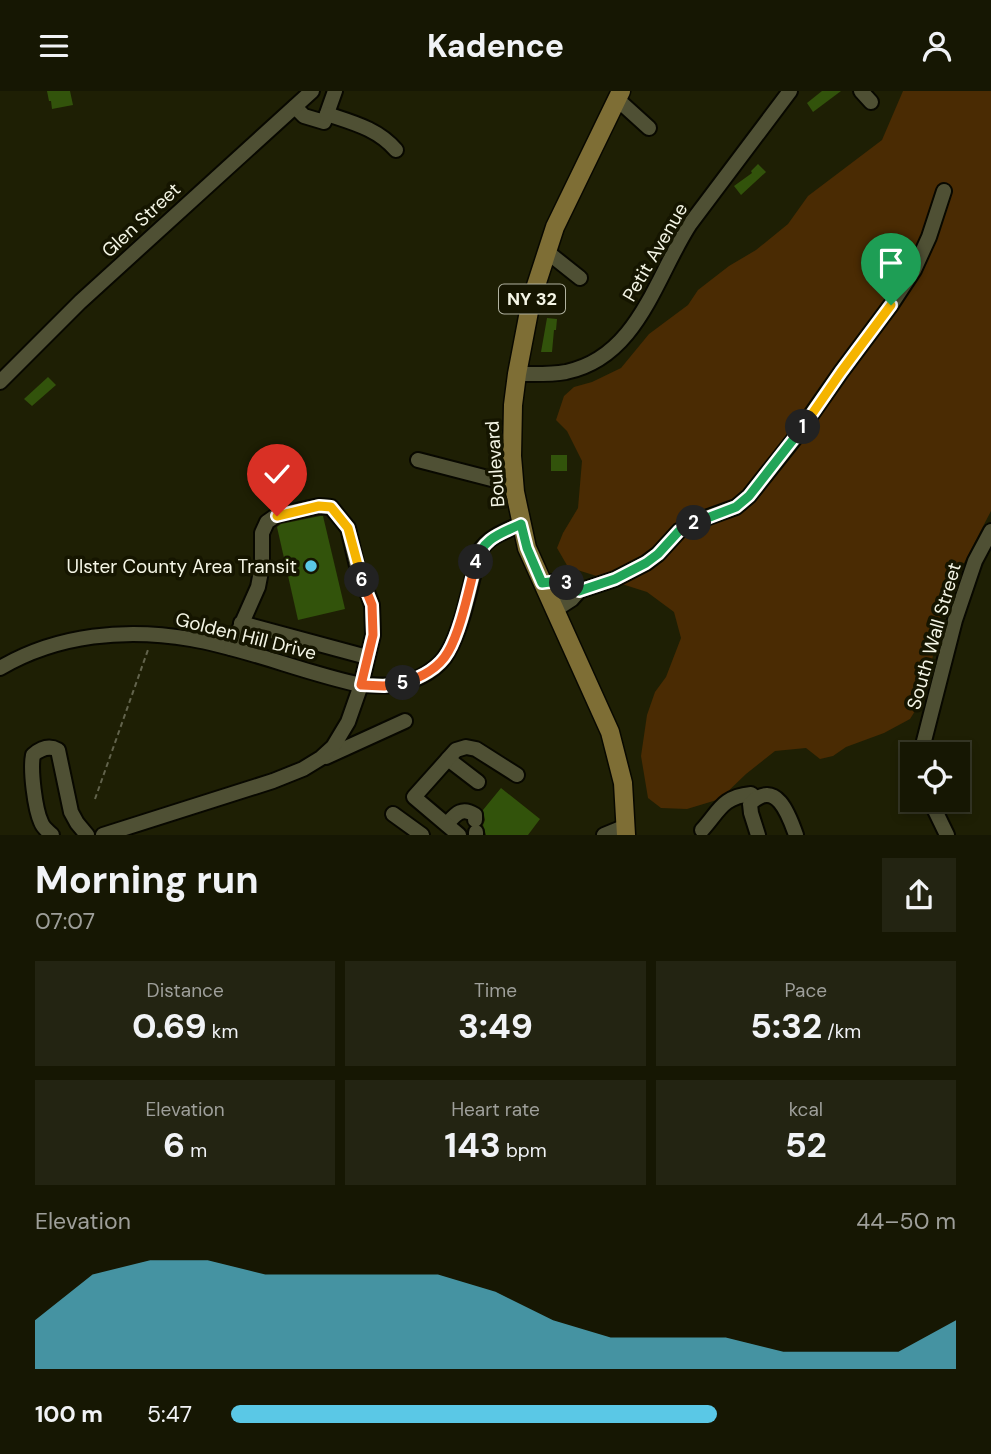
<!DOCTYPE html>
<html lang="en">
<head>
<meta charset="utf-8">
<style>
	:root { --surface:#161703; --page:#232412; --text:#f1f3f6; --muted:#9e9f9a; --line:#353625; --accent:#5ac8e6 }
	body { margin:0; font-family:"DM Sans",sans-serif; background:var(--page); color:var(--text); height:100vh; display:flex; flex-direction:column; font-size:26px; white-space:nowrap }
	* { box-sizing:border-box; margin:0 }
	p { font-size:23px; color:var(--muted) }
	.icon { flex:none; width:38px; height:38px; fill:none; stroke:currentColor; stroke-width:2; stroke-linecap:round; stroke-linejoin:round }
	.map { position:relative; height:744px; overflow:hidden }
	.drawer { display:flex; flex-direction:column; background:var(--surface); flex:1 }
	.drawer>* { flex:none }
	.buttons { position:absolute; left:900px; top:651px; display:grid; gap:14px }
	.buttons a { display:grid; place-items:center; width:70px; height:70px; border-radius:0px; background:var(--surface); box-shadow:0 4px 10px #0003,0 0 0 2px var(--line); font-size:35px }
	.pin { position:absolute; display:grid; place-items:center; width:60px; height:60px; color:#fff; margin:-72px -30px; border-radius:50% 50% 50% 0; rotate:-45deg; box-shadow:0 0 7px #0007 }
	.pin .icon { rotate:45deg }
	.km { position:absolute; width:35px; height:35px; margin:-18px; border-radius:50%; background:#222; color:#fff; font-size:19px; line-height:35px; text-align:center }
	.round { display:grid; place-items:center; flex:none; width:74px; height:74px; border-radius:0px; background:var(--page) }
	.head { display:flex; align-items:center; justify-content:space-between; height:119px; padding:0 35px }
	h1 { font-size:38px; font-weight:700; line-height:52px }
	.figures { display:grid; grid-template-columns:repeat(3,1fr); gap:10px; height:119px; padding:7px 35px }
	.figures div { display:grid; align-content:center; border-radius:0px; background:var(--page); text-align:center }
	.figures b { font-size:35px; font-weight:700 }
	.figures small { font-size:19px; font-weight:400 }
	.figures p { font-size:19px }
	.chart { height:196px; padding:14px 35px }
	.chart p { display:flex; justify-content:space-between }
	.chart svg { width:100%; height:126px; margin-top:7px; fill:var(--accent); opacity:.7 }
	ul { padding:0 35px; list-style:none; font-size:23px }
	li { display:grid; grid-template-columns:112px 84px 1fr; align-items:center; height:52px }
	li i { height:18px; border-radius:9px; background:var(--accent) }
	header { display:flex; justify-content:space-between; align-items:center; height:91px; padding:0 35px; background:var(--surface); font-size:32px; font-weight:700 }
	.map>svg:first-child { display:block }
	.green { fill:#4a2b03 }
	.building { fill:#32530b }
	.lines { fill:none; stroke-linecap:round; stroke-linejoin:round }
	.minor-casing { stroke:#080800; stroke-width:18 }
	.major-casing { stroke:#080800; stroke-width:21 }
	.path { stroke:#62634c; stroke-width:2; stroke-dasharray:5 3.5; stroke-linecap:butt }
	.minor { stroke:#4f5034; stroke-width:14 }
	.major { stroke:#7e6e35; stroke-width:18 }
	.split-1-casing { stroke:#fff; stroke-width:14 }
	.split-2-casing { stroke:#fff; stroke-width:14 }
	.split-3-casing { stroke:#fff; stroke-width:14 }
	.split-4-casing { stroke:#fff; stroke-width:14 }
	.split-5-casing { stroke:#fff; stroke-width:14 }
	.split-6-casing { stroke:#fff; stroke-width:14 }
	.split-7-casing { stroke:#fff; stroke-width:14 }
	.split-1 { stroke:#f5b400; stroke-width:9 }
	.split-2 { stroke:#22a559; stroke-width:9 }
	.split-3 { stroke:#22a559; stroke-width:9 }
	.split-4 { stroke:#22a559; stroke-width:9 }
	.split-5 { stroke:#f0652b; stroke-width:9 }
	.split-6 { stroke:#f0652b; stroke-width:9 }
	.split-7 { stroke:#f5b400; stroke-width:9 }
	.poi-dot { fill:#5ac8e6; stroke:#151500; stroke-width:2.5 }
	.labels { text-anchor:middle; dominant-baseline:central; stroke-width:7; stroke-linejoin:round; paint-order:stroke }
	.shield { fill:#151500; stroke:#b1b2a0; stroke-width:2 }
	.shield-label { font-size:18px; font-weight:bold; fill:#f4f5e5 }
	.street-label { font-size:19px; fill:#f4f5e5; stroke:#151500 }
	.poi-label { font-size:19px; fill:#f4f5e5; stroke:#151500; text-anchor:end }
</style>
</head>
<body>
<header><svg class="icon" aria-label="menu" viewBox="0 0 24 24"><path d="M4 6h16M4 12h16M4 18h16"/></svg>Kadence<svg class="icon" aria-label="person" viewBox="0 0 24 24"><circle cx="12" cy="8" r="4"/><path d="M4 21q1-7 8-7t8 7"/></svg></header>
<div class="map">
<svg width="991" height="744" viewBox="0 0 991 744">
	<rect width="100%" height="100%" fill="#1e1f04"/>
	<path class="green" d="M903,0h88v420l-26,50 -23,50 -17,84 -15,24 -26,14 -38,14 -13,9 -13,3 -14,-11 -31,3 -29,23 -26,25 -33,10 -26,-1 -13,-10 -7,-42 6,-41 8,-23 11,-15 15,-39 -7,-26 -27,-20 -79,-25 -11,-19 6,-15 15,-25 4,-47 -15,-30 -11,-11 8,-24 10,-9 18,-5 29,-14 28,-34 39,-29 10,-15 31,-24 27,-16 32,-26 20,-28 74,-56z"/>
	<g class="building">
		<path d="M47,0h23l3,14 -21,4 -1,-8h-2z"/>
		<path d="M822,0h19l-28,21 -6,-9z"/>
		<path d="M758,73l8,8 -25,23 -7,-9 18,-13 -1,-2z"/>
		<path d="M547,227l10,1 -1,11h-2l-2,22h-11z"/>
		<path d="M48,286l8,8 -24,21 -8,-7z"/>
		<rect x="551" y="364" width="16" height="16"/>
		<path d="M320,425h3l22,93 -47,11 -21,-93 4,-3z"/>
		<path d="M501,697l39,31 -12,16h-42l-3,-10 2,-5 -2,-10z"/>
	</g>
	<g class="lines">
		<g class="minor-casing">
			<g id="minor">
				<path d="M861,0l10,11"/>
				<path d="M617,8l32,29"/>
				<path d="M295,16l9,9 20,6 11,-31"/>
				<path d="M327,23c27,9 51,15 69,36"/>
				<path d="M546,160l34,27"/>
				<path d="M517,283c16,0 32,1 49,-2 72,-15 89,-94 124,-148l100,-133"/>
				<path d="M0,291l80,-80 232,-211"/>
				<path d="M418,369l97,25"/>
				<path d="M543,492c14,-2 24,-2 36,8"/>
				<path d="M555,519l17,-11 7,-8 36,-12 31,-16 12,-9 21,-23 21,-11 36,-13 13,-11 46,-58 46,-66 50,-67 23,-35 15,-33 15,-46"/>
				<path d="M241,532l126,34"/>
				<path d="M0,577c58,-34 126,-40 191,-29 58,10 113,34 170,46 13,0 25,2 38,-1 19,-4 40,-15 49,-32 15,-26 23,-70 31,-100 9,-15 26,-21 42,-28"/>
				<path d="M923,663l1,-13 31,-121 20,-59 16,-30"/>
				<path d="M326,666l79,-36"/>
				<path d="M448,668l30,23"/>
				<path d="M930,709l17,35"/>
				<path d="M393,723l29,21"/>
				<path d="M447,733c8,-9 14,-18 28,-9v5"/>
				<path d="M702,739c18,-20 20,-33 49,-36l5,4"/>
				<path d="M476,741v3"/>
				<path d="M52,744c-4,-4 -9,-7 -11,-13 -6,-13 -11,-52 -8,-67 7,-6 16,-10 25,-5l13,62 6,11 10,12"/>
				<path d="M103,744l170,-54 30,-12 18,-11 12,-11 15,-25 13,-37 12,-50 -1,-30 -15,-39 -9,-38 -17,-21 -12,-1 -23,5 -19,4 -10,7 -5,11v33l-4,21 -27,61"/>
				<path d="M459,744l-45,-38 42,-47 10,-3 10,2 41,26"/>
				<path d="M604,744l22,-9"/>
				<path d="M758,744l-7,-22 -1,-9c26,-26 39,11 46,31"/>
			</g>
		</g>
		<g class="major-casing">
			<path id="major" d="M621,0l-66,136 -24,74 -14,73 -4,31 -1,51 3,36 12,56 83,184 13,51 3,52"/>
		</g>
		<path class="path" d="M95,708l54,-152"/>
		<use href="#minor" class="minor"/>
		<use href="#major" class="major"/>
	</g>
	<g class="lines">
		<g class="split-1-casing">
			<path id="split-1" d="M803,336l38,-55 50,-67"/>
		</g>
		<g class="split-2-casing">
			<path id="split-2" d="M694,432l42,-16 13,-11 54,-69"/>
		</g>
		<g class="split-3-casing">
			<path id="split-3" d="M567,492l5,2 7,6 36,-12 31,-16 12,-9 21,-23 15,-8"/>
		</g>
		<g class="split-4-casing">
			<path id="split-4" d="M476,471c7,-24 24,-28 45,-38l6,24 15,35 16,-2 9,2"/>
		</g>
		<g class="split-5-casing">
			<path id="split-5" d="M403,592c17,-5 36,-15 45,-31 13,-22 21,-64 28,-90"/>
		</g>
		<g class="split-6-casing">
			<path id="split-6" d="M362,489l10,25 1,30 -12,50 23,1 19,-3"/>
		</g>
		<g class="split-7-casing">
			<path id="split-7" d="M277,425l42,-10 12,1 17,21 14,52"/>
		</g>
		<use href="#split-1" class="split-1"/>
		<use href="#split-2" class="split-2"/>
		<use href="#split-3" class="split-3"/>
		<use href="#split-4" class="split-4"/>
		<use href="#split-5" class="split-5"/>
		<use href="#split-6" class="split-6"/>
		<use href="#split-7" class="split-7"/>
	</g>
	<circle class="poi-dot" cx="311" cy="475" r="7"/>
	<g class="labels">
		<rect class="shield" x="499" y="193.5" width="66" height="29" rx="5"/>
		<g class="shield-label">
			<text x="532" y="208">NY 32</text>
		</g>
		<g class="street-label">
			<text transform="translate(141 129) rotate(-43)">Glen Street</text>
			<text transform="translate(655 161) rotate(-60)">Petit Avenue</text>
			<text transform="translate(495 373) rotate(-94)">Boulevard</text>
			<text transform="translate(246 545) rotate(14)">Golden Hill Drive</text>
			<text transform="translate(934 545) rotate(-74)">South Wall Street</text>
		</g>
		<g class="poi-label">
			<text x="297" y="475">Ulster County Area Transit</text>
		</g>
	</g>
</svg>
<div class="buttons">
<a><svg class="icon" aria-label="locate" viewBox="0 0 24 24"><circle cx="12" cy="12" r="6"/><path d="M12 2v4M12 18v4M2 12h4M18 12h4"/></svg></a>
</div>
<div class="pin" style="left:891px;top:214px;background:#1e9e55"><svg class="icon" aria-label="arrive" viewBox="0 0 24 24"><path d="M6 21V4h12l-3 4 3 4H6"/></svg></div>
<div class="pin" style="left:277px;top:425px;background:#d93025"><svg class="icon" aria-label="check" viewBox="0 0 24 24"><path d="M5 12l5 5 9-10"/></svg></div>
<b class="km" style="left:803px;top:336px">1</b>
<b class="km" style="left:694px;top:432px">2</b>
<b class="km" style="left:567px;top:492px">3</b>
<b class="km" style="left:476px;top:471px">4</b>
<b class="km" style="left:403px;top:592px">5</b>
<b class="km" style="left:362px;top:489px">6</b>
</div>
<section class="drawer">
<div class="head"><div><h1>Morning run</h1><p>07:07</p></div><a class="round"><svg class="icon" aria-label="share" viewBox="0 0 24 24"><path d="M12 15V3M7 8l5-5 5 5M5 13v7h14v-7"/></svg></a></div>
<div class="figures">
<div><p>Distance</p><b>0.69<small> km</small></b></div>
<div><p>Time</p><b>3:49</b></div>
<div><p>Pace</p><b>5:32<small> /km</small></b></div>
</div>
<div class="figures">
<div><p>Elevation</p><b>6<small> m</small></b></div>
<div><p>Heart rate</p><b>143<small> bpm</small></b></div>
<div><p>kcal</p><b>52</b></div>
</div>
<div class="chart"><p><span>Elevation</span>44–50 m</p>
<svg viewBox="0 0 160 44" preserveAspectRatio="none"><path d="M0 44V27L10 11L20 6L30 6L40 11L50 11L60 11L70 11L80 17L90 27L100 33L110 33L120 33L130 38L140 38L150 38L160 27V44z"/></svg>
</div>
<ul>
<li><b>100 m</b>5:47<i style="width:67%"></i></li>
</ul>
</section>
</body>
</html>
